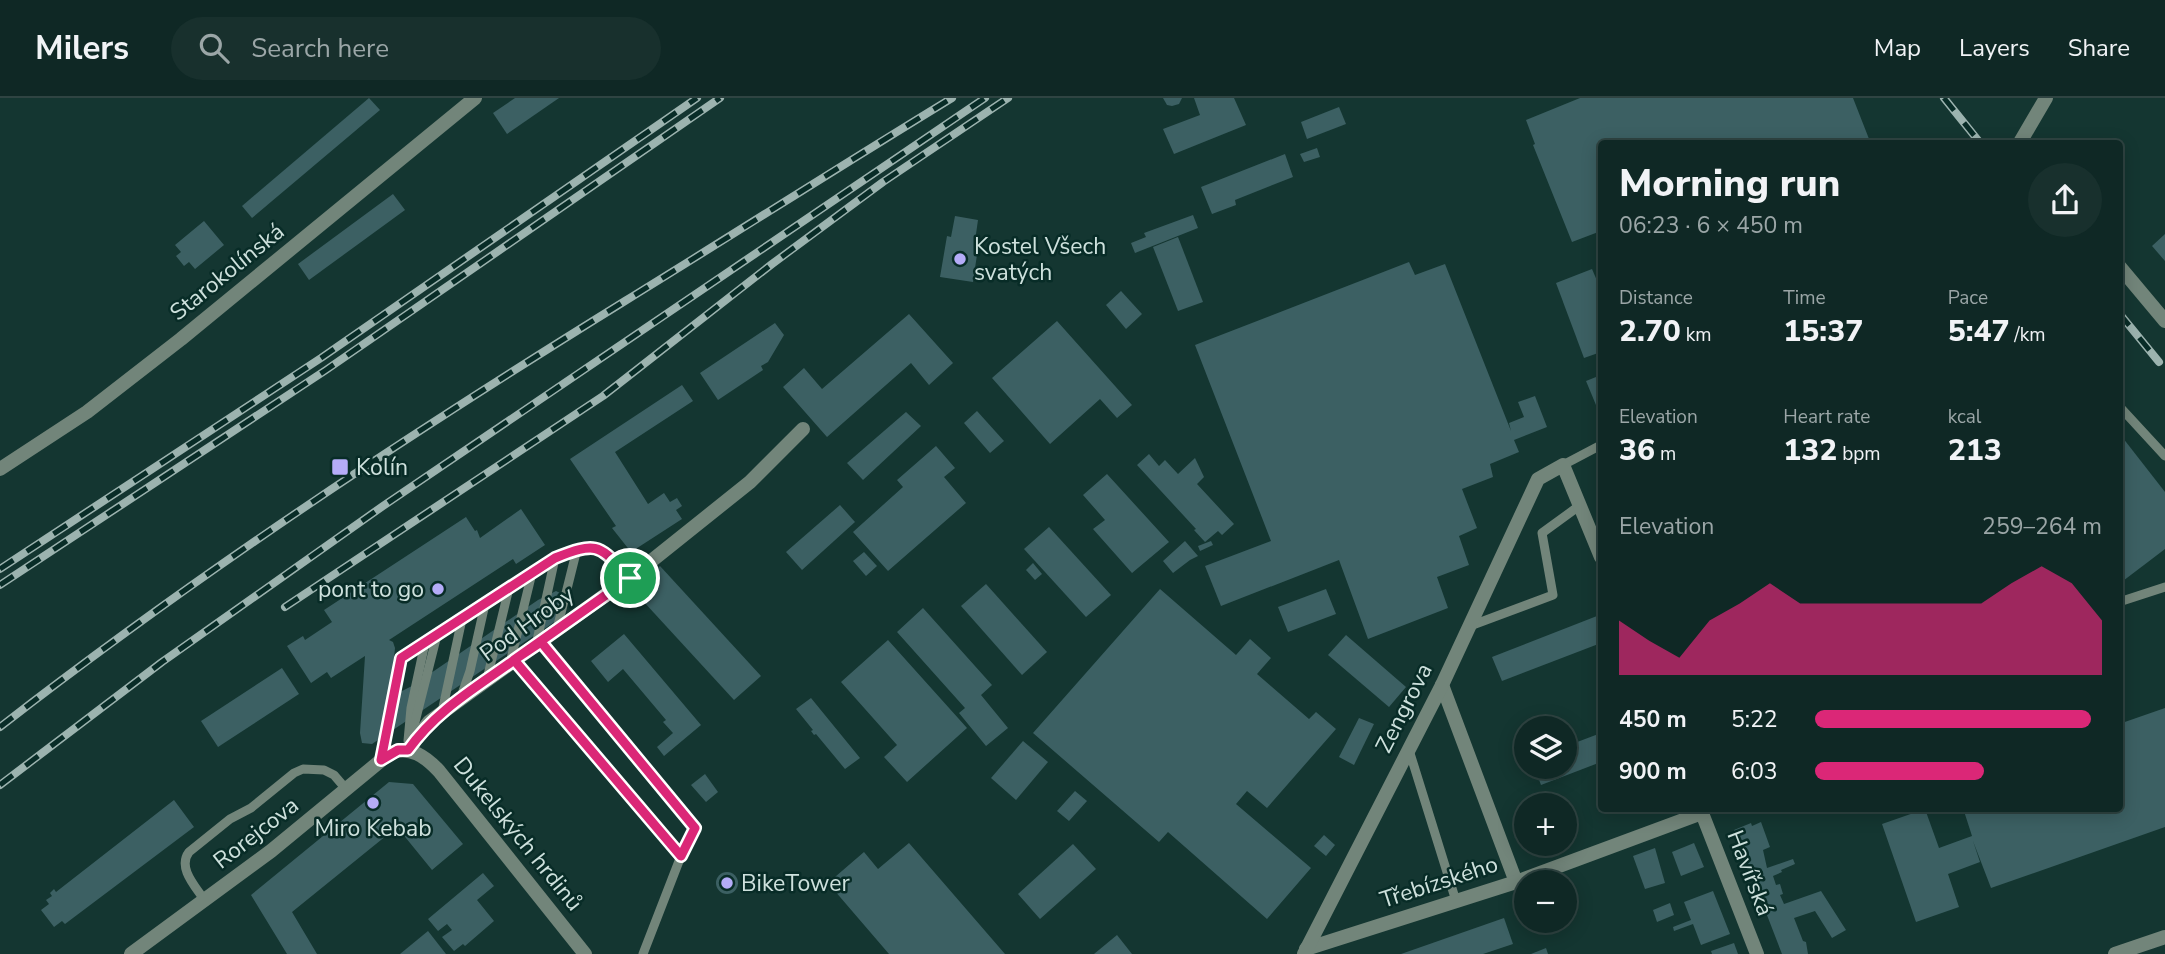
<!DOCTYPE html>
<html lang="en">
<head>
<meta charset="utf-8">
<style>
	:root { --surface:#0f2825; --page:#18302d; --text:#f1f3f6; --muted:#9ba6a7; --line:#2f4442; --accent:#db2777 }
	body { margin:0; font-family:"Nunito Sans",sans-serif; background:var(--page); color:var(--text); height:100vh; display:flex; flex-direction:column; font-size:26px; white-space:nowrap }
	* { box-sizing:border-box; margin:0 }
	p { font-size:23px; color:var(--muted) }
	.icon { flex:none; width:38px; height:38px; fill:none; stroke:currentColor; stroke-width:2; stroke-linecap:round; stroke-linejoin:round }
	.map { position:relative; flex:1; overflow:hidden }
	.side { position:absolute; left:1598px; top:42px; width:525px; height:672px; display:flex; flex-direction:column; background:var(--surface); border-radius:7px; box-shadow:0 4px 18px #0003,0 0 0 2px var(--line) }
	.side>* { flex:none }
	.buttons { position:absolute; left:1514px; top:618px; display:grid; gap:14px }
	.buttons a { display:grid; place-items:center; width:63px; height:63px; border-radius:50%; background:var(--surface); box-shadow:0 4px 18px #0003,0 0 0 2px var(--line); font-size:35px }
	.pin { position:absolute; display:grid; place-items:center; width:60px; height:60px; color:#fff; margin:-30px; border:4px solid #fff; border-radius:50%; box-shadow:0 2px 7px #0007 }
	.round { display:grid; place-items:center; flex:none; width:74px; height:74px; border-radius:37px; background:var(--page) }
	.headline { display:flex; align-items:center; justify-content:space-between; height:119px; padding:0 21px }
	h1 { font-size:38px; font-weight:800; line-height:52px }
	.figures { display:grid; grid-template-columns:repeat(3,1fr); gap:10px; height:119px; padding:7px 21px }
	.figures div { display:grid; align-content:center }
	.figures b { font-size:30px; font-weight:800 }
	.figures small { font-size:19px; font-weight:400 }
	.figures p { font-size:19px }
	.chart { height:196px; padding:14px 21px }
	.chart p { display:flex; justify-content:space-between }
	.chart svg { width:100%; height:126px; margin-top:7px; fill:var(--accent); opacity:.7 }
	ul { padding:0 21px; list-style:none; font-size:23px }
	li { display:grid; grid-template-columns:112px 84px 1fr; align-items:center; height:52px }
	li i { height:18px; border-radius:9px; background:var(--accent) }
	header { display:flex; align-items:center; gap:42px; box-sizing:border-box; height:98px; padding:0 35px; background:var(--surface); border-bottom:2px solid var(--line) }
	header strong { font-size:33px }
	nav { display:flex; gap:38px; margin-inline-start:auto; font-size:24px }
	.search { width:490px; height:63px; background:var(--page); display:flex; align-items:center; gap:18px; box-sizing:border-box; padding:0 24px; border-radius:38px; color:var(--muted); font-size:26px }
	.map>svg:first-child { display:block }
	.building { fill:#3c6063 }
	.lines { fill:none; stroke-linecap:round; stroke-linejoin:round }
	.service { stroke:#72857a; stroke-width:9 }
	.minor { stroke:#72857a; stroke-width:14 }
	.tertiary { stroke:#72857a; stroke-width:14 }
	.rail-casing { stroke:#9cb3af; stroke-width:8 }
	.rail { stroke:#082c27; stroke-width:5; stroke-dasharray:16; stroke-linecap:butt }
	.route-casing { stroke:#fff; stroke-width:14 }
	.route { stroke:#db2777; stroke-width:9 }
	.poi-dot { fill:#b5acf8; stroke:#082c27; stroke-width:2.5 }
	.labels { text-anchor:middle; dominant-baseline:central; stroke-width:5; stroke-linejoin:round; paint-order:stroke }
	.poi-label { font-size:23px; fill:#cee1dd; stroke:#082c27; text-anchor:start }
	.street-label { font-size:23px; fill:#cee1dd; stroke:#082c27 }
</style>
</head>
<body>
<header>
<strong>Milers</strong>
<div class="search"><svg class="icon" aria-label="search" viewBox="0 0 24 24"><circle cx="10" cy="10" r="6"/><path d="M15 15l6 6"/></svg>Search here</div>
<nav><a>Map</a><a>Layers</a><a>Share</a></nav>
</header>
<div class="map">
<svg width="2165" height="856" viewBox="0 0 2165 856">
	<rect width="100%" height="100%" fill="#143631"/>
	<g class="building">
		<path d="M369,0l11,12 -128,108 -10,-12z"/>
		<path d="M515,0h44l-52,36 -14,-21z"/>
		<path d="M1163,0h19l-3,6 -7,2 -5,-1z"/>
		<path d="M1194,0h40l12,27 -72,29 -11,-25 37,-14z"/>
		<path d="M1580,0h273l18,46h-270v87l-29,11 -39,-97 2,-1 -9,-24z"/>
		<path d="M1339,9l7,17 -39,15 -6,-17z"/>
		<path d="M1317,50l3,9 -16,5 -4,-8z"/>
		<path d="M1285,56l8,23 -58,23 1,5 -24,9 -11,-27z"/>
		<path d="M393,96l12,16 -96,70 -11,-16z"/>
		<path d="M1193,117l5,13 -63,25 -4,-10 15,-6 -2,-4z"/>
		<path d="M955,118l23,4 -3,21h4l-6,41 -33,-5 7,-41 4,1z"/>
		<path d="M204,123l20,24 -29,24 -6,-7 -5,4 -8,-10 5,-4 -6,-7z"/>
		<path d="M2165,136v27l-13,-15z"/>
		<path d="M1178,139l25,65 -25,9 -25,-64z"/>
		<path d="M1409,164l6,13 30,-11 66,167 -2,-8 15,-6 -6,-15 17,-6 12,31 -33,13 5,12 -29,12 3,13 -31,12 15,39 -18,8 10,29 -32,12 11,31 -80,31 -29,-79 -118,46 -16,-40 66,-25 -76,-196z"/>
		<path d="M1592,171l9,21v62l-17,6 -28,-75z"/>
		<path d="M1121,193l21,23 -16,15 -20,-24z"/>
		<path d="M909,216l44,49 -24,22 -18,-22 -84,74 -44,-50 21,-19 18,21z"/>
		<path d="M1057,223l75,84 -15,13 -17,-19 -50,45 -58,-66z"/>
		<path d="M775,225l9,12 -16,27 -7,4 2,4 -45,30 -18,-27z"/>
		<path d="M1601,277v27l-5,3 -10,-24z"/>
		<path d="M682,287l11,16 -78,51 33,52 16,-11 6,9 7,-4 5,8 -6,4 6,9 -51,33 -19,-24 4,-2 -46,-67z"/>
		<path d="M977,313l27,30 -14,12 -26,-30z"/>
		<path d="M906,314l15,14 -58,54 -16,-17z"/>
		<path d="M2119,335l46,59v57l-46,35z"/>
		<path d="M936,348l19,22 -11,9 22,26 -78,68 -35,-39 50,-45 -6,-7z"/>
		<path d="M1149,356l10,12 6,-6 13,14 17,-16 9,19 -7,7 37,40 -12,11 -4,-4 -13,11 -11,-12 2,-1 -59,-64z"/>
		<path d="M1107,376l62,68 -37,31 -39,-44 12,-9 -22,-25z"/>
		<path d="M840,407l15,17 -53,48 -16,-18z"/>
		<path d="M521,411l24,36 -29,19 -3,-5 -124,81 4,2 2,6 -4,40 5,6 16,-8 126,-86 18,-9 6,3 -6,27 -184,123 -10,-1 -2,-10 5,-77 -34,22 -4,-6 -16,11 -24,-37 16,-10 2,4 27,-18 -8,-12 142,-93 9,14 2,-1 3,8z"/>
		<path d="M1049,429l62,68 -25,22 -62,-68z"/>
		<path d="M1185,443l13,15 -8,4 -17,13 -10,-12z"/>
		<path d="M1211,443l2,4 -13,6 -2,-5z"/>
		<path d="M864,454l13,14 -11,10 -13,-15z"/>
		<path d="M1033,465l9,11 -7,6 -9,-10z"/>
		<path d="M660,468l101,110 -27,24 -102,-111z"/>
		<path d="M986,486l61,68 -25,23 -61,-69z"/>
		<path d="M1160,491l76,66 14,-16 21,19 -14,16 52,45 7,-7 20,17 -69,79 -20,-17 -11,13 75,64 -44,51 -99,-87 -9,10 -126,-109z"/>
		<path d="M1326,491l10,25 -48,18 -10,-25z"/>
		<path d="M923,510l69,77 -11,10 27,33 -22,18 -27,-33 6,-5 -68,-76z"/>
		<path d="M1597,518l4,10v17l-99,38 -10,-24z"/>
		<path d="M624,536l77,91 -37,31 -7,-9 16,-14 -10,-11 3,-2 -43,-51 -15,13 -17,-21z"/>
		<path d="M1346,537l60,52 -17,20 -61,-52z"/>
		<path d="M888,542l79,88 -60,54 -23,-25 13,-12 -56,-63z"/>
		<path d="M282,570l17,26 -81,53 -17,-26z"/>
		<path d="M811,600l49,60 -15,11 -29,-35 -2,1 -3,-4 2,-1 -17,-21z"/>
		<path d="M2165,610v119l-174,61 -18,-47 7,21 -32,12 11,33 -43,15 -34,-98 43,-15 14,39 33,-12 -9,-28h156v-84z"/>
		<path d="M1359,620l15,6 -20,41 -15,-8z"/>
		<path d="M1601,635v29l-60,23 -7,-19h30v-19z"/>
		<path d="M1023,643l25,21 -32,38 -25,-22z"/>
		<path d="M705,676l13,18 -12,10 -15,-17z"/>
		<path d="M389,684l24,2 50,60 -31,26 -35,-43 -105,85 25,42h-30l-36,-59z"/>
		<path d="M1075,693l12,10 -18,20 -12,-10z"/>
		<path d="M174,702l20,27 -129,97 -3,-3 -8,6 -13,-17 8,-6 -3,-4 6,-4 -2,-3 4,-4 2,3z"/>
		<path d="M1761,724l9,25 -7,3 4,18 26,-9 2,5 -14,6 1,2 -9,4 3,9 4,-1 3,10 -3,1 4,9 37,-13 25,39 -14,8 -17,-27 -21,7 9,23 3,1 2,12h-26l-48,-124 17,-7 1,3z"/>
		<path d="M1324,737l11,10 -9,11 -12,-10z"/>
		<path d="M909,745l96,111h-116l-61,-71 36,-31 14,17z"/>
		<path d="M1694,745l10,24 -23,9 -9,-24z"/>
		<path d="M1073,746l23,25 -56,50 -22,-25z"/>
		<path d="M1655,750l10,35 -20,6 -12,-33z"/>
		<circle cx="727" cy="785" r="11"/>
		<path d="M483,775l11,13 -17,14 17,21 -29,25 -2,-2 -9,7 -12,-14 10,-7 -5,-6 -9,7 -10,-12z"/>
		<path d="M1713,793l17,43 -29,11 -8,-21 -19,7 -1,-4 18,-7 -7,-18z"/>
		<path d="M1670,805l4,12 -17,7 -4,-12z"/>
		<path d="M1504,820l9,26 -30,10h-82z"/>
		<path d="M428,833l18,23h-46z"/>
		<path d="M1117,837l15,19h-38z"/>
		<path d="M1734,845l4,11h-26l-1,-3z"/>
		<path d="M1546,850l2,6h-17z"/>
	</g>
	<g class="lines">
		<g class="service">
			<path d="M2119,308l46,50"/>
			<path d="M1563,367l38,-20"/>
			<path d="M2119,504l46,-15"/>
			<path d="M1470,528l83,-31 -11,-62 37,-27"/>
			<path d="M557,531l20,-80"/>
			<path d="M541,544l154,186 -14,28 -38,98"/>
			<path d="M536,547l19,-87"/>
			<path d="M514,562l167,196"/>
			<path d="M510,565l22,-90"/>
			<path d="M487,581l22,-91"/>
			<path d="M461,599l9,-26 15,-67"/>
			<path d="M442,614l20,-93"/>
			<path d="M408,643l3,-33 14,-65"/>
			<path d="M410,644l27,-107"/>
			<path d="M1409,652l47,151"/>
			<path d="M381,662l20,-102 154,-100c47,-19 43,-12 75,20"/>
			<path d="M205,803c-9,-14 -28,-33 -16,-49l41,-33 21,-11 43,-35 9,-4 21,1 10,5 12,14"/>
		</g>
		<g class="minor">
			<path d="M2019,46l27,-46"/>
			<path d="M2119,168l46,55"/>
			<path d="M1442,587l74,197"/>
			<path d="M408,652l21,-28 211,-152 110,-88 53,-53"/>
			<path d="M1700,710l57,146"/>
			<path d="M1306,851l210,-67 186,-69"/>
			<path d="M131,856l140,-103 119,-98c20,-8 36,4 49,18l146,183"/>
			<path d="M1304,856l138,-269 96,-206 25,-14 38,92"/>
		</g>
		<g class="tertiary">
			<path d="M0,371l87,-57 94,-73 294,-241"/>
			<path d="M2115,856l50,-17"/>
		</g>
		<g class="rail-casing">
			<g id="rail">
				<path d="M1944,0l37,46"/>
				<path d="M2119,215l40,49"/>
				<path d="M0,471l321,-211 376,-260"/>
				<path d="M0,487l326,-215 394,-272"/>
				<path d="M285,509l318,-211 169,-132 111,-82 125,-84"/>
				<path d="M0,629c200,-155 410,-293 625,-426 109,-67 217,-136 327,-203"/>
				<path d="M0,687l162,-123 221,-156 602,-408"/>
			</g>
		</g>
		<use href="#rail" class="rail"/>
	</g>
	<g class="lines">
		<g class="route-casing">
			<path id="route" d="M630,480c-31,-32 -30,-38 -75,-20l-154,100 -20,102 17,-10h10c27,-38 64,-60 102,-87l4,-3 27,-18 154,186 -14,28 -167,-196 116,-82"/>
		</g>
		<use href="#route" class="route"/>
	</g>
	<g class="poi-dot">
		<circle cx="960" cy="161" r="7"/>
		<rect x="331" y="360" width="18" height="18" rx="3.5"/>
		<circle cx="438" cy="491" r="7"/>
		<circle cx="373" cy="705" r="7"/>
		<circle cx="727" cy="785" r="7"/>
	</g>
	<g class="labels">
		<g class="poi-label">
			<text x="974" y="148">Kostel Všech<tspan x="974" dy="26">svatých</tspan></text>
			<text x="356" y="369">Kolín</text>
			<text x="424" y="491" text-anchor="end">pont to go</text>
			<text x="373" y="730" text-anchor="middle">Miro Kebab</text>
			<text x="741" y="785">BikeTower</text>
		</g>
		<g class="street-label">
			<text transform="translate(227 174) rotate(-39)">Starokolínská</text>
			<text transform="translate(527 526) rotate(-36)">Pod Hroby</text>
			<text transform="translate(1404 610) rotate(-63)">Zengrova</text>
			<text transform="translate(256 735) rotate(-38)">Rorejcova</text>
			<text transform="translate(518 736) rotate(51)">Dukelských hrdinů</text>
			<text transform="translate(1750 775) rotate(69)">Havířská</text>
			<text transform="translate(1439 784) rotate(-18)">Třebízského</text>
		</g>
	</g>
</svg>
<div class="buttons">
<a><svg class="icon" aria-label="layers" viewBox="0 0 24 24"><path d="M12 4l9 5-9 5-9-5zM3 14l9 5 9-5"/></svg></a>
<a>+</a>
<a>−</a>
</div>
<div class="pin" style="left:630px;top:480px;background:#1e9e55"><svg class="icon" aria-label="arrive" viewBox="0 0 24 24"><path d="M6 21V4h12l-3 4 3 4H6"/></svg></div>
<section class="side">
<div class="headline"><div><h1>Morning run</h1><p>06:23 · 6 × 450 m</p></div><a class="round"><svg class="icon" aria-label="share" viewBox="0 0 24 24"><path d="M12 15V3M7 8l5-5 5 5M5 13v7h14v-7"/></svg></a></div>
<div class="figures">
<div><p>Distance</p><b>2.70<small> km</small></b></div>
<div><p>Time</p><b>15:37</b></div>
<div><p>Pace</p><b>5:47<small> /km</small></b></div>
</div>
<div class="figures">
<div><p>Elevation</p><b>36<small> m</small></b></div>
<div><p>Heart rate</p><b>132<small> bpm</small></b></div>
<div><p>kcal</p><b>213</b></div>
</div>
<div class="chart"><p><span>Elevation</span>259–264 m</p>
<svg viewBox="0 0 160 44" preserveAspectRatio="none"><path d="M0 44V25L10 32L20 38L30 25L40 19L50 12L60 19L70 19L80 19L90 19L100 19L110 19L120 19L130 12L140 6L150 12L160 25V44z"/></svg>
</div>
<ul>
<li><b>450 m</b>5:22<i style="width:96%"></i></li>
<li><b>900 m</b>6:03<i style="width:59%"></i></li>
</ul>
</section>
</div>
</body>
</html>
